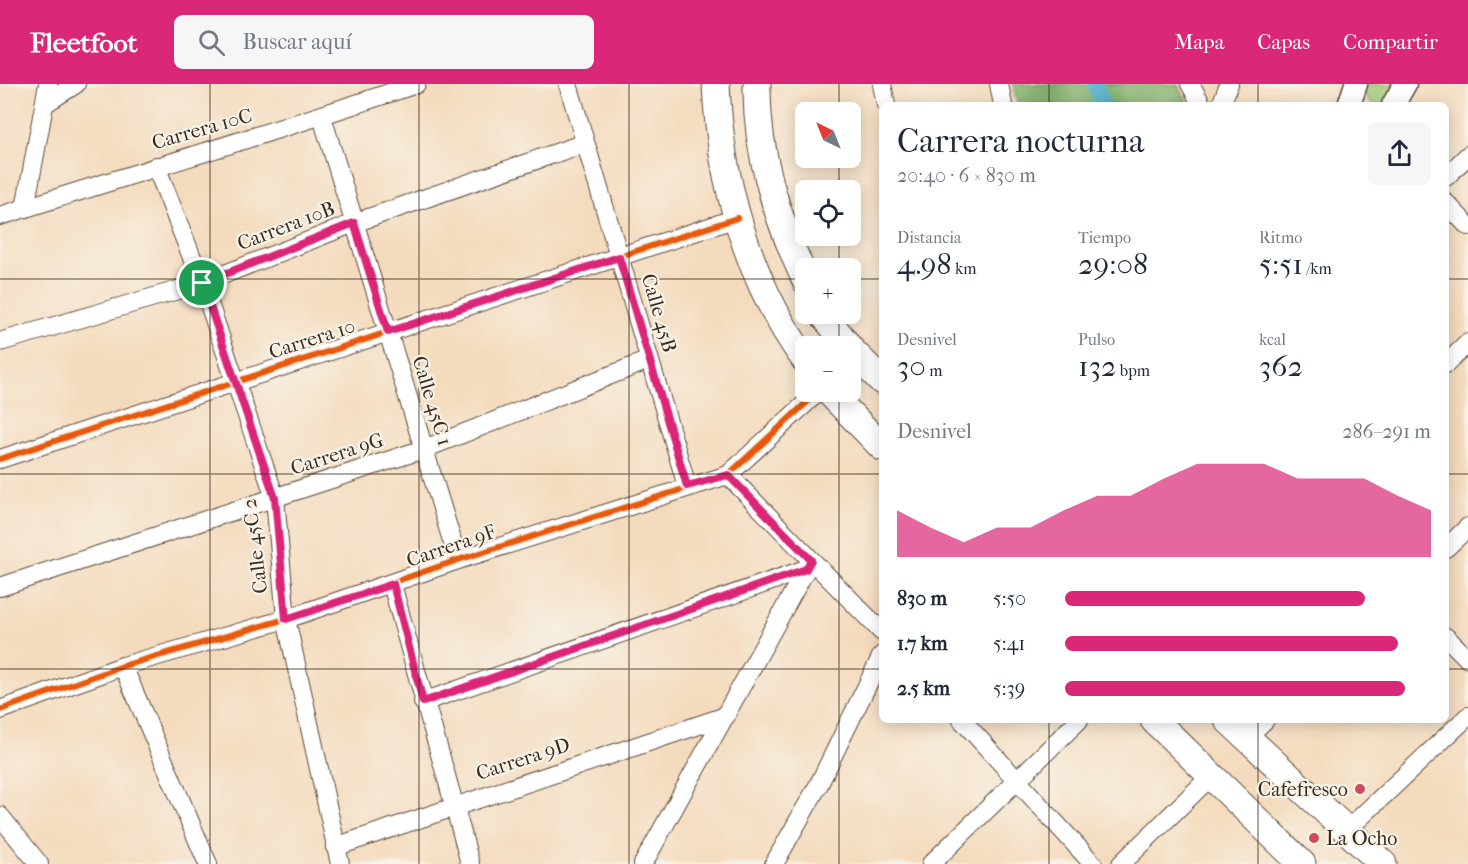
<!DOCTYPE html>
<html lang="es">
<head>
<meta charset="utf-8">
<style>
	:root { --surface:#fff; --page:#f6f6f7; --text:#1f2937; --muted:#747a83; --accent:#db2777 }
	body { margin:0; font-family:"IM FELL French Canon",serif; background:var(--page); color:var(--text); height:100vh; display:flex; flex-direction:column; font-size:22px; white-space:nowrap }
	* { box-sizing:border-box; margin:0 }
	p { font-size:20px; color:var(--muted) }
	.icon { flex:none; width:33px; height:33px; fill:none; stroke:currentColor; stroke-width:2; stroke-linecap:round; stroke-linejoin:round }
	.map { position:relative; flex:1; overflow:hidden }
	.side { position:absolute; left:879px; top:18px; width:570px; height:621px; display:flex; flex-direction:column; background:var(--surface); border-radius:9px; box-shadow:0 3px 15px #0003 }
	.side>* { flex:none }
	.needle { width:39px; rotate:317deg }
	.tools { position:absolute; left:795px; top:18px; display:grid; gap:12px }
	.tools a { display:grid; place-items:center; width:66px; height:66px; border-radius:9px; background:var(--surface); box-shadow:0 3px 15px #0003; font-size:30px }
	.pin { position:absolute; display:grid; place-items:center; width:51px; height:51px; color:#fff; margin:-26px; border:3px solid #fff; border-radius:50%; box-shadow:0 2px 6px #0007 }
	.round { display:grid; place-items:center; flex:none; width:63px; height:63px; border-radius:9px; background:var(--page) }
	.summary { display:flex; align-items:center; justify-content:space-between; height:102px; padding:0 18px }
	h1 { font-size:33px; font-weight:600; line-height:45px }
	.figures { display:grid; grid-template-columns:repeat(3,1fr); gap:9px; height:102px; padding:6px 18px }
	.figures div { display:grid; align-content:center }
	.figures b { font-size:30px; font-weight:600 }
	.figures small { font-size:16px; font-weight:400 }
	.figures p { font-size:16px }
	.chart { height:168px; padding:12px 18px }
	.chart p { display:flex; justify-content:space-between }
	.chart svg { width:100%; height:108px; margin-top:6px; fill:var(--accent); opacity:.7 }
	ul { padding:0 18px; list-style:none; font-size:20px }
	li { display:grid; grid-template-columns:96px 72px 1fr; align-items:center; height:45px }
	li i { height:15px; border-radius:8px; background:var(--accent) }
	header { display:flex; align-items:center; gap:36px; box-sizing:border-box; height:84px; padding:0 30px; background:var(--accent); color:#fff }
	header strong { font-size:28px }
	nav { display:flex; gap:33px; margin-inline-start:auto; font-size:21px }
	.search { width:420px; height:54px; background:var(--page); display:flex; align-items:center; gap:15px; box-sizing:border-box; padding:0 21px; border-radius:9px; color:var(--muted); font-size:22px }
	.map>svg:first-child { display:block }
	.green { fill:#9ec976; stroke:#6c7a4a; stroke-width:1.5 }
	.forest { fill:#7ead67; stroke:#5c6c42; stroke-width:1.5 }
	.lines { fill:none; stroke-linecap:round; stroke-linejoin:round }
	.canal { stroke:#46abc6; stroke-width:16 }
	.minor-casing { stroke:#574536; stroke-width:20 }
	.tertiary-casing { stroke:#574536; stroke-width:25 }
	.primary-casing { stroke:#574536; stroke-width:29 }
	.minor { stroke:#fff; stroke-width:18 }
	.tertiary { stroke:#fff; stroke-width:22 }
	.primary { stroke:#fff; stroke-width:27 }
	.cycleway-casing { stroke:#f7f3e8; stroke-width:10 }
	.cycleway { stroke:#e8590c; stroke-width:6 }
	.route-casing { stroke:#fff; stroke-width:12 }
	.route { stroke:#db2777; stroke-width:8 }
	.grid { fill:none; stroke:#3b2a1e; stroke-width:1.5; stroke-opacity:0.55 }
	.poi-dot { fill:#d1495b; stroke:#f7f3e8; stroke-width:2 }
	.labels { text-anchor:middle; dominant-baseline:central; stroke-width:4.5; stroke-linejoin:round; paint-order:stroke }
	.street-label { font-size:20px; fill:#3b2a1e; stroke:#f7f3e8 }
	.poi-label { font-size:20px; fill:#3b2a1e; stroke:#f7f3e8; text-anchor:end }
</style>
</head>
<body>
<header>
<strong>Fleetfoot</strong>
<div class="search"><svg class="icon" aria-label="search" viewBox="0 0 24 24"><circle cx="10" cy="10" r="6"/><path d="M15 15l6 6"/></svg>Buscar aquí</div>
<nav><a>Mapa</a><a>Capas</a><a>Compartir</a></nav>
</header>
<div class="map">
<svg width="1468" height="780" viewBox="0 0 1468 780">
	<rect width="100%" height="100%" fill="#f7f3e8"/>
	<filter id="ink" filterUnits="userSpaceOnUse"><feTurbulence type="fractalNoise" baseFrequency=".0167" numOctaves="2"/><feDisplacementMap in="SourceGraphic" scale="12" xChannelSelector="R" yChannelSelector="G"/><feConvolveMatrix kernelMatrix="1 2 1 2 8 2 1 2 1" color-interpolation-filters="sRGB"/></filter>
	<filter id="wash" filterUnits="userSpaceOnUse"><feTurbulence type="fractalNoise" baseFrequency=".008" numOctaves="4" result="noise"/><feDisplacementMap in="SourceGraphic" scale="24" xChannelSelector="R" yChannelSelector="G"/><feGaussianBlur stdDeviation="1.35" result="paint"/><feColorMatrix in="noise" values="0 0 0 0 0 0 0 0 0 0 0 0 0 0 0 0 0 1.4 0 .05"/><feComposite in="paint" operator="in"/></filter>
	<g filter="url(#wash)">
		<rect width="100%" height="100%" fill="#f4dbbe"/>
		<path class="green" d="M1367,0h31l-13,21h-12l-10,-11z"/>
		<path class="forest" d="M1012,0h165l13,21h-172z"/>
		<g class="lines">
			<path class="canal" d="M1095,0l8,21"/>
		</g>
	</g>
	<g filter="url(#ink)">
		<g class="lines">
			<g class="minor-casing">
				<g id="minor">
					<path d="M568,0l119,402"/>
					<path d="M882,0l4,21"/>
					<path d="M999,0l4,21"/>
					<path d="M1190,0l12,21"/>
					<path d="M46,19l30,-19"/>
					<path d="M1221,21l8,-21"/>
					<path d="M322,33l136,443"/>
					<path d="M156,82l46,117 73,215 11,121 54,245"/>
					<path d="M1446,93l22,-22"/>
					<path d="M1446,119l22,23"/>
					<path d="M25,124l23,-124"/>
					<path d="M0,132c139,-44 278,-85 416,-132"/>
					<path d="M0,258l202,-59 152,-60 231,-80"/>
					<path d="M1446,280l22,-21"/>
					<path d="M0,375l737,-241"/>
					<path d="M728,391l154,157"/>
					<path d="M1446,464l22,-21"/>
					<path d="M392,500c25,94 54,186 78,280"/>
					<path d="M0,503l424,-138 225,-89"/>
					<path d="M1446,553l22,22"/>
					<path d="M123,582l85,198"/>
					<path d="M423,618l383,-133"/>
					<path d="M0,626l123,-44 163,-47 172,-59 270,-85 90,-83"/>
					<path d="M962,636l131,144"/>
					<path d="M1247,653l18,-17"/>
					<path d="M0,732l39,48"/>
					<path d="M1348,745l120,-113"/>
					<path d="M335,763l391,-131"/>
					<path d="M643,780l166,-300"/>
					<path d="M774,780l45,-80 63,-129"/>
					<path d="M931,780l148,-144"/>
					<path d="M1121,780l90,-88"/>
				</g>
			</g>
			<g class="tertiary-casing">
				<g id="tertiary">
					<path d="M1349,21l7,-21"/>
					<path d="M1393,21l12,-21"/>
				</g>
			</g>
			<g class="primary-casing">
				<g id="primary">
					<path d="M716,0c4,97 32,198 90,277"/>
					<path d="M757,0c-1,70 20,134 49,197"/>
					<path d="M823,230l25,32"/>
					<path d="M850,265l32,32"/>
					<path d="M829,308l53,55"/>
					<path d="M1154,636l148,144"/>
					<path d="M1228,636l155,144"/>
				</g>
			</g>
			<use href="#minor" class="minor"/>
			<use href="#tertiary" class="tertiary"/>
			<use href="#primary" class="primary"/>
			<g class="cycleway-casing">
				<g id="cycleway">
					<path d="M0,375l737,-241"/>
					<path d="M0,626l123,-44 163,-47 172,-59 270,-85 90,-83"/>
				</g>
			</g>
			<use href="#cycleway" class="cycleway"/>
		</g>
	</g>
	<g class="lines" filter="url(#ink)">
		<g class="route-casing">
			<path id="route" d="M354,139l34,109 231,-75 68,229 41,-11 83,85 -5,9 -383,133 -30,-118 -107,35 -11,-121 -73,-215z"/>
		</g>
		<use href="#route" class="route"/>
	</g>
	<path class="grid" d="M210,0v780M419,0v780M629,0v780M839,0v28M1049,0v21M1258,0v21M839,74v32M839,152v32M0,195h806M850,195h32M1446,195h22M839,230v32M839,308v472M0,390h882M1446,390h22M0,585h882M1446,585h22M1049,636v144M1258,636v144"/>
	<g class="poi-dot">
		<circle cx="1360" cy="705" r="6"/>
		<circle cx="1314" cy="754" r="6"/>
	</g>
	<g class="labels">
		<g class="street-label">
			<text transform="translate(202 45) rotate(-16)">Carrera 10C</text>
			<text transform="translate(286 142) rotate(-21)">Carrera 10B</text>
			<text transform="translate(659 229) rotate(74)">Calle 45B</text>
			<text transform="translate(312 255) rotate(-18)">Carrera 10</text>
			<text transform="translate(432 317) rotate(73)">Calle 45C 1</text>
			<text transform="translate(337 370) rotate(-18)">Carrera 9G</text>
			<text transform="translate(255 462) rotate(-97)">Calle 45C 2</text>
			<text transform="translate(451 462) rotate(-19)">Carrera 9F</text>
			<text transform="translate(523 675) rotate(-18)">Carrera 9D</text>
		</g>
		<g class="poi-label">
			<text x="1348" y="705">Cafefresco</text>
			<text x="1326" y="754" text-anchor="start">La Ocho</text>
		</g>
	</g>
</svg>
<div class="tools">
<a><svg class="needle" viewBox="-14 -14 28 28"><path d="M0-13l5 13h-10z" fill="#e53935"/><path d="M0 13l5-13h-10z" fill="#747a83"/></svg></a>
<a><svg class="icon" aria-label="locate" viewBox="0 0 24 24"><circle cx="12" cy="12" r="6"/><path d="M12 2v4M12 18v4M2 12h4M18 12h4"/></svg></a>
<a>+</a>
<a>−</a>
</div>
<div class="pin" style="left:202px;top:199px;background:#1e9e55"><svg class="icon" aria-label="arrive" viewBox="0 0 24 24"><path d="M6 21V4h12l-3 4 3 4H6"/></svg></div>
<section class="side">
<div class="summary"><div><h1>Carrera nocturna</h1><p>20:40 · 6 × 830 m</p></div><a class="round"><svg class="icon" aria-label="share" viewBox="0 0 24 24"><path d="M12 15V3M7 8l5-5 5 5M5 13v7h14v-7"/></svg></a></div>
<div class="figures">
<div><p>Distancia</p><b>4.98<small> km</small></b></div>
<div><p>Tiempo</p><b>29:08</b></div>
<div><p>Ritmo</p><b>5:51<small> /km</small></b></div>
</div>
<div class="figures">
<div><p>Desnivel</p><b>30<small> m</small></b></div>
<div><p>Pulso</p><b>132<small> bpm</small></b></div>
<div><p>kcal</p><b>362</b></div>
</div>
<div class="chart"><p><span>Desnivel</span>286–291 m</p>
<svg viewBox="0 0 160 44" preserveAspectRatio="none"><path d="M0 44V25L10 32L20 38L30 32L40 32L50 25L60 19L70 19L80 12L90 6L100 6L110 6L120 12L130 12L140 12L150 19L160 25V44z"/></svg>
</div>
<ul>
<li><b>830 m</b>5:50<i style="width:82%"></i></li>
<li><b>1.7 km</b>5:41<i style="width:91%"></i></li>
<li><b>2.5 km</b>5:39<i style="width:93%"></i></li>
</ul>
</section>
</div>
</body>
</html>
